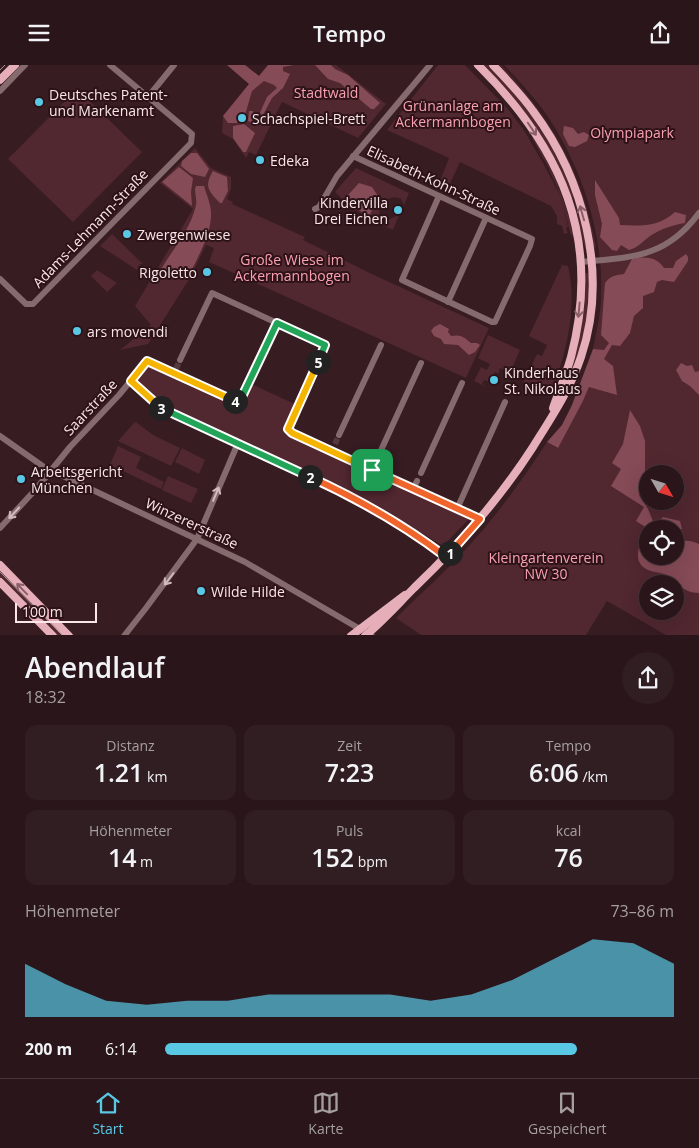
<!DOCTYPE html>
<html lang="de">
<head>
<meta charset="utf-8">
<style>
	:root { --surface:#29151a; --page:#311e23; --text:#f1f3f6; --muted:#a59fa2; --line:#453439; --accent:#59c8e5 }
	body { margin:0; font-family:"Open Sans",sans-serif; background:var(--page); color:var(--text); height:100vh; display:flex; flex-direction:column; font-size:19px; white-space:nowrap }
	* { box-sizing:border-box; margin:0 }
	p { font-size:16px; color:var(--muted) }
	.icon { flex:none; width:28px; height:28px; fill:none; stroke:currentColor; stroke-width:2; stroke-linecap:round; stroke-linejoin:round }
	.map { position:relative; height:570px; overflow:hidden }
	.panel { display:flex; flex-direction:column; background:var(--surface); flex:1 }
	.panel>* { flex:none }
	.needle { width:32px; rotate:129deg }
	.tools { position:absolute; left:639px; top:400px; display:grid; gap:10px }
	.tools a { display:grid; place-items:center; width:45px; height:45px; border-radius:50%; background:var(--surface); box-shadow:0 5px 20px #0002,0 0 0 1px var(--line); font-size:25px }
	.scale { position:absolute; left:15px; bottom:12px; width:82px; box-sizing:border-box; padding-left:5px; border:2px solid #fae6e9; border-top:0; font-size:14px; line-height:18px; white-space:nowrap; color:#fae6e9; -webkit-text-stroke:4px #2d1318; paint-order:stroke }
	.pin { position:absolute; display:grid; place-items:center; width:42px; height:42px; color:#fff; margin:-21px; border-radius:10px; box-shadow:0 2px 8px #0006 }
	.km { position:absolute; width:25px; height:25px; margin:-12px; border-radius:50%; background:#222; color:#fff; font-size:14px; line-height:25px; text-align:center }
	.round { display:grid; place-items:center; flex:none; width:52px; height:52px; border-radius:26px; background:var(--page) }
	.head { display:flex; align-items:center; justify-content:space-between; height:85px; padding:0 25px }
	h1 { font-size:28px; font-weight:600; line-height:38px }
	.figures { display:grid; grid-template-columns:repeat(3,1fr); gap:8px; height:85px; padding:5px 25px }
	.figures div { display:grid; align-content:center; border-radius:12px; background:var(--page); text-align:center }
	.figures b { font-size:25px; font-weight:600 }
	.figures small { font-size:14px; font-weight:400 }
	.figures p { font-size:14px }
	.chart { height:140px; padding:10px 25px }
	.chart p { display:flex; justify-content:space-between }
	.chart svg { width:100%; height:90px; margin-top:5px; fill:var(--accent); opacity:.7 }
	ul { padding:0 25px; list-style:none; font-size:16px }
	li { display:grid; grid-template-columns:80px 60px 1fr; align-items:center; height:38px }
	li i { height:12px; border-radius:6px; background:var(--accent) }
	header { display:flex; justify-content:space-between; align-items:center; height:65px; padding:0 25px; background:var(--surface); font-size:22px; font-weight:600 }
	.tabs { display:flex; justify-content:space-around; align-items:center; height:70px; border-top:1px solid var(--line); background:var(--surface); font-size:14px; color:var(--muted) }
	.tabs a { display:grid; justify-items:center; gap:2px }
	.tabs .selected { color:var(--accent) }
	.map>svg:first-child { display:block }
	.green { fill:#512730; fill-rule:evenodd }
	.forest { fill:#854b57 }
	.lines { fill:none; stroke-linecap:round; stroke-linejoin:round }
	.minor-tunnel { stroke:#543a40; stroke-width:6; stroke-dasharray:6 3; stroke-linecap:butt }
	.minor { stroke:#856a6e; stroke-width:6 }
	.major { stroke:#e6aeb8; stroke-width:8 }
	.tram { stroke:#a99297; stroke-width:1 }
	.oneway { stroke:#8a6068 }
	.oneway2 { stroke:#d1bbbe }
	.split-1-casing { stroke:#fff; stroke-width:10 }
	.split-2-casing { stroke:#fff; stroke-width:10 }
	.split-3-casing { stroke:#fff; stroke-width:10 }
	.split-4-casing { stroke:#fff; stroke-width:10 }
	.split-5-casing { stroke:#fff; stroke-width:10 }
	.split-6-casing { stroke:#fff; stroke-width:10 }
	.split-1 { stroke:#f0652b; stroke-width:6 }
	.split-2 { stroke:#f0652b; stroke-width:6 }
	.split-3 { stroke:#22a559; stroke-width:6 }
	.split-4 { stroke:#f5b400; stroke-width:6 }
	.split-5 { stroke:#22a559; stroke-width:6 }
	.split-6 { stroke:#f5b400; stroke-width:6 }
	.poi-dot { fill:#59c8e5; stroke:#2d1318; stroke-width:2 }
	.labels { text-anchor:middle; dominant-baseline:central; stroke-width:4; stroke-linejoin:round; paint-order:stroke }
	.park-label { font-size:14px; fill:#faa0b1; stroke:#2d1318 }
	.poi-label { font-size:14px; fill:#fae6e9; stroke:#2d1318; text-anchor:start }
	.street-label { font-size:14px; fill:#fae6e9; stroke:#2d1318 }
</style>
</head>
<body>
<header><svg class="icon" aria-label="menu" viewBox="0 0 24 24"><path d="M4 6h16M4 12h16M4 18h16"/></svg>Tempo<svg class="icon" aria-label="share" viewBox="0 0 24 24"><path d="M12 15V3M7 8l5-5 5 5M5 13v7h14v-7"/></svg></header>
<div class="map">
<svg width="699" height="571" viewBox="0 0 699 571">
	<rect width="100%" height="100%" fill="#371c22"/>
	<g class="green">
		<path d="M227,0h18l14,11 9,-11h68l50,39 -28,34 -76,-36 -26,53 -7,-3 -3,6 -13,-19 -11,-6 1,-17 26,-32z"/>
		<path d="M438,0h27l43,44 17,23 18,31 18,34 -13,-30 -16,-29h2c19,30 31,64 40,96l-3,2 -10,-38 7,29 -2,1 2,5 -4,1 -2,-8 -5,-2v-8l-6,-10 -91,-44 -13,28 -9,-4 11,-28 -62,-28z"/>
		<path d="M483,0h5c55,56 84,106 99,183l-2,1 -11,-49c-11,-15 -18,-39 -28,-56 -17,-30 -40,-55 -63,-79z"/>
		<path d="M499,0h2l5,5c50,56 76,103 90,177l-2,1c-13,-76 -42,-129 -95,-183z"/>
		<path d="M504,0h195v570h-33l-59,-34 -21,34h-165l-25,-17c23,-23 47,-44 69,-68 31,-33 57,-70 82,-108l10,6 26,-47 6,-14 5,-38h-1c3,-16 7,-32 8,-49 3,-61 -16,-124 -49,-177 -13,-21 -31,-40 -48,-58zM648,409h27v27h-27zM648,464h27v27h-27zM648,519h27v27h-27z"/>
		<path d="M77,24l65,63 -69,70 -65,-63z"/>
		<path d="M195,83l16,20 20,9v12l-4,10 6,3 -1,2 73,33 -2,3 71,35 115,53 -23,50 -257,-116 5,-14 -8,-3 -16,33 -42,66 -28,6 31,-25 -16,-19 58,-97 -33,-26z"/>
		<path d="M356,103l53,25 -5,12 -3,-6c-11,-5 -21,4 -22,15l3,5h8l9,-4 -6,15c-25,-12 -38,-18 -58,-38z"/>
		<path d="M112,169l31,30h-3l-3,6 -37,-24z"/>
		<path d="M562,200l6,1c10,43 -2,86 -16,126l-23,-10 -2,3 -4,-2 14,-29 5,2 5,-11 -18,-9z"/>
		<path d="M97,205l20,13 -10,9 -16,-16z"/>
		<path d="M584,208h5c1,30 -3,61 -12,90 -3,10 -9,20 -14,29z"/>
		<path d="M488,270l32,15 -10,23 -10,-5 -2,6 -3,-2 -5,10 -6,-2 -2,4 6,4 -14,-7 7,-14 6,3 3,-6 -12,-6z"/>
		<path d="M147,300l93,41 11,-22 46,21 -13,27 185,87 -26,27 -63,-39 -49,-25 -166,-76 -28,-21v-7z"/>
		<path d="M136,357l17,13 27,13 -9,18 -53,-25 16,-18z"/>
		<path d="M118,381l23,11 -5,11 28,14 -3,7 -51,-24z"/>
		<path d="M182,383l23,12 -6,14 -24,-12z"/>
		<path d="M168,411l30,13 -7,14 -29,-13z"/>
		<path d="M0,505l65,65h-8l-57,-58z"/>
	</g>
	<g class="forest">
		<path d="M227,0h18l14,11 9,-11h26l-11,2v4l7,3 -7,14 -11,10 -15,28 -9,-5 1,-10h4v4h6l8,-18 10,-9 -3,-3 -10,-4 -12,10 -7,24h-6l-2,8h-9l-5,-7 26,-32z"/>
		<path d="M315,0h16l4,4 13,6 32,28 -6,6h-3l-31,-26 -12,-4z"/>
		<path d="M244,59l11,9 -9,19h-3l-10,-14v-12z"/>
		<path d="M564,61l9,2 5,6 6,-2 5,3 -2,6 -12,6 -6,-1 -6,-12z"/>
		<path d="M191,88h6l12,16 -4,8 -14,-3 -10,-8 1,-5z"/>
		<path d="M179,102l14,11 -2,14 1,14 -30,-24z"/>
		<path d="M213,106l14,6 1,14 -6,12h-2c-12,-12 -16,-17 -7,-32z"/>
		<path d="M595,115l24,38 1,7c21,1 39,2 55,-13l11,3 -1,8c-13,2 -24,6 -35,13 -8,6 -11,11 -21,14l-8,-5 -4,6 -5,-1 -12,-13 2,-13 -7,-29z"/>
		<path d="M359,118l13,4 6,9 -9,21 -21,-15v-7z"/>
		<path d="M196,121h8c3,10 8,21 7,31 -1,20 -14,41 -22,59l-29,-5c12,-21 31,-42 36,-66 1,-5 -1,-11 -1,-16z"/>
		<path d="M686,189l2,3v4l-14,21 -12,-2 -5,2 -3,10 -11,4v12l-9,8 -4,17 -10,13 -8,-1 -8,14 9,7 4,29 -28,-8 -6,14 -25,47 -11,-6 15,-17 10,-20 21,-56 11,1 5,-7 -8,-8 4,-52c5,-7 11,-8 19,-9l8,-15c13,-3 25,-2 32,9h9l3,-7z"/>
		<path d="M440,259l9,5 -1,3 3,4c10,-2 13,1 20,7h6l3,2 -5,7 -6,3 -11,-10 -14,-1 -3,-5 -7,-3 -3,-5 3,-4z"/>
		<path d="M681,298l6,3 5,-1 3,7 4,-1v24l-9,-9 -8,-5 -6,-11z"/>
		<path d="M630,345l10,16 5,15v45l-6,9 9,14 7,17 8,-9 17,4 2,8h-34v27h27v-14c10,-1 13,-3 24,2v49c-16,0 -21,-11 -33,-18 -5,-3 -10,-2 -15,-4 -22,-7 -11,-28 -4,-43l-11,-7 8,-14 -33,-21 10,-17 -9,-6 11,-19z"/>
	</g>
	<g class="lines">
		<g class="minor-tunnel">
			<path d="M176,304l4,-9"/>
			<path d="M335,379l4,-9"/>
		</g>
		<g class="minor">
			<path d="M0,26l25,-26"/>
			<path d="M148,32l26,-32"/>
			<path d="M353,91l179,83 -2,7 -35,76h-3l-90,-42 37,-84"/>
			<path d="M315,144l4,-2 18,-31 93,-111"/>
			<path d="M581,197c51,-5 85,-4 118,-49"/>
			<path d="M0,214l26,25h7l158,-161 1,-9 -82,-69"/>
			<path d="M448,237l38,-84"/>
			<path d="M180,295l32,-67 65,30"/>
			<path d="M131,317l29,25 8,5c95,42 195,82 278,145"/>
			<path d="M339,370l42,-90"/>
			<path d="M0,371l44,31 201,95 127,74"/>
			<path d="M372,405l49,-107"/>
			<path d="M421,408l41,-90"/>
			<path d="M413,424l4,-8"/>
			<path d="M457,444l48,-107"/>
			<path d="M0,463l36,-39 34,-42 49,-52 28,-34 92,42 38,-80 48,22 -37,83 3,5 189,87"/>
			<path d="M124,571l22,-28 51,-69 41,-96"/>
		</g>
		<g class="major">
			<path d="M478,0c84,83 124,174 93,292 -5,18 -12,34 -18,51"/>
			<path d="M0,15l15,-15"/>
			<path d="M0,500l69,71"/>
			<path d="M0,517l53,54"/>
			<path d="M351,571l54,-41"/>
			<path d="M365,571c18,-15 33,-32 49,-48 45,-43 85,-88 119,-141 18,-29 37,-57 48,-90 28,-82 3,-178 -48,-246 -12,-17 -26,-31 -40,-46"/>
		</g>
		<g class="tram">
			<path d="M0,5l5,-5"/>
			<path d="M0,507l63,64"/>
		</g>
	</g>
	<defs><path id="oneway-shaft" d="M-6 0H5M1.5-3L5.5 0L1.5 3" fill="none" stroke-width="1.6" stroke-linecap="round" stroke-linejoin="round" transform="scale(1.25)"/></defs>
	<g class="oneway">
		<use href="#oneway-shaft" transform="translate(532 64) rotate(56)"/>
		<use href="#oneway-shaft" transform="translate(582 148) rotate(-106)"/>
		<use href="#oneway-shaft" transform="translate(579 245) rotate(95)"/>
		<use href="#oneway-shaft" transform="translate(22 524) rotate(-134)"/>
	</g>
	<g class="oneway2">
		<use href="#oneway-shaft" transform="translate(216 429) rotate(-67)"/>
		<use href="#oneway-shaft" transform="translate(14 448) rotate(133)"/>
		<use href="#oneway-shaft" transform="translate(169 514) rotate(127)"/>
	</g>
	<g class="lines">
		<g class="split-1-casing">
			<path id="split-1" d="M372,405l108,49 -30,34"/>
		</g>
		<g class="split-2-casing">
			<path id="split-2" d="M310,412c48,22 94,48 136,80l4,-4"/>
		</g>
		<g class="split-3-casing">
			<path id="split-3" d="M161,343l149,69"/>
		</g>
		<g class="split-4-casing">
			<path id="split-4" d="M161,343l-30,-27 16,-20 88,40"/>
		</g>
		<g class="split-5-casing">
			<path id="split-5" d="M235,336l4,2 38,-80 48,22 -7,17"/>
		</g>
		<g class="split-6-casing">
			<path id="split-6" d="M318,297l-30,67 4,4 80,37"/>
		</g>
		<use href="#split-1" class="split-1"/>
		<use href="#split-2" class="split-2"/>
		<use href="#split-3" class="split-3"/>
		<use href="#split-4" class="split-4"/>
		<use href="#split-5" class="split-5"/>
		<use href="#split-6" class="split-6"/>
	</g>
	<g class="poi-dot">
		<circle cx="39" cy="37" r="5"/>
		<circle cx="242" cy="53" r="5"/>
		<circle cx="260" cy="95" r="5"/>
		<circle cx="398" cy="145" r="5"/>
		<circle cx="127" cy="169" r="5"/>
		<circle cx="207" cy="207" r="5"/>
		<circle cx="77" cy="266" r="5"/>
		<circle cx="494" cy="315" r="5"/>
		<circle cx="21" cy="414" r="5"/>
		<circle cx="201" cy="526" r="5"/>
	</g>
	<g class="labels">
		<g class="park-label">
			<text x="326" y="27">Stadtwald</text>
			<text x="453" y="40">Grünanlage am<tspan x="453" dy="16">Ackermannbogen</tspan></text>
			<text x="632" y="67">Olympiapark</text>
			<text x="292" y="194">Große Wiese im<tspan x="292" dy="16">Ackermannbogen</tspan></text>
			<text x="546" y="492">Kleingartenverein<tspan x="546" dy="16">NW 30</tspan></text>
		</g>
		<g class="poi-label">
			<text x="49" y="29">Deutsches Patent-<tspan x="49" dy="16">und Markenamt</tspan></text>
			<text x="252" y="53">Schachspiel-Brett</text>
			<text x="270" y="95">Edeka</text>
			<text x="388" y="137" text-anchor="end">Kindervilla<tspan x="388" dy="16">Drei Eichen</tspan></text>
			<text x="137" y="169">Zwergenwiese</text>
			<text x="197" y="207" text-anchor="end">Rigoletto</text>
			<text x="87" y="266">ars movendi</text>
			<text x="504" y="307">Kinderhaus<tspan x="504" dy="16">St. Nikolaus</tspan></text>
			<text x="31" y="406">Arbeitsgericht<tspan x="31" dy="16">München</tspan></text>
			<text x="211" y="526">Wilde Hilde</text>
		</g>
		<g class="street-label">
			<text transform="translate(434 115) rotate(25)">Elisabeth-Kohn-Straße</text>
			<text transform="translate(90 163) rotate(-46)">Adams-Lehmann-Straße</text>
			<text transform="translate(90 342) rotate(-47)">Saarstraße</text>
			<text transform="translate(192 458) rotate(25)">Winzererstraße</text>
		</g>
	</g>
</svg>
<div class="tools">
<a><svg class="needle" viewBox="-14 -14 28 28"><path d="M0-13l5 13h-10z" fill="#e53935"/><path d="M0 13l5-13h-10z" fill="#a59fa2"/></svg></a>
<a><svg class="icon" aria-label="locate" viewBox="0 0 24 24"><circle cx="12" cy="12" r="6"/><path d="M12 2v4M12 18v4M2 12h4M18 12h4"/></svg></a>
<a><svg class="icon" aria-label="layers" viewBox="0 0 24 24"><path d="M12 4l9 5-9 5-9-5zM3 14l9 5 9-5"/></svg></a>
</div>
<div class="scale">100 m</div>
<div class="pin" style="left:372px;top:405px;background:#1e9e55"><svg class="icon" aria-label="arrive" viewBox="0 0 24 24"><path d="M6 21V4h12l-3 4 3 4H6"/></svg></div>
<b class="km" style="left:450px;top:488px">1</b>
<b class="km" style="left:310px;top:412px">2</b>
<b class="km" style="left:161px;top:343px">3</b>
<b class="km" style="left:235px;top:336px">4</b>
<b class="km" style="left:318px;top:297px">5</b>
</div>
<section class="panel">
<div class="head"><div><h1>Abendlauf</h1><p>18:32</p></div><a class="round"><svg class="icon" aria-label="share" viewBox="0 0 24 24"><path d="M12 15V3M7 8l5-5 5 5M5 13v7h14v-7"/></svg></a></div>
<div class="figures">
<div><p>Distanz</p><b>1.21<small> km</small></b></div>
<div><p>Zeit</p><b>7:23</b></div>
<div><p>Tempo</p><b>6:06<small> /km</small></b></div>
</div>
<div class="figures">
<div><p>Höhenmeter</p><b>14<small> m</small></b></div>
<div><p>Puls</p><b>152<small> bpm</small></b></div>
<div><p>kcal</p><b>76</b></div>
</div>
<div class="chart"><p><span>Höhenmeter</span>73–86 m</p>
<svg viewBox="0 0 160 44" preserveAspectRatio="none"><path d="M0 44V18L10 28L20 36L30 38L40 36L50 36L60 33L70 33L80 33L90 33L100 36L110 33L120 26L130 16L140 6L150 8L160 18V44z"/></svg>
</div>
<ul>
<li><b>200 m</b>6:14<i style="width:81%"></i></li>
</ul>
</section>
<nav class="tabs">
<a class="selected"><svg class="icon" aria-label="home" viewBox="0 0 24 24"><path d="M3 11l9-7 9 7M6 9v11h12V9"/></svg>Start</a>
<a><svg class="icon" aria-label="map" viewBox="0 0 24 24"><path d="M3 6l6-2 6 2 6-2v14l-6 2-6-2-6 2zM9 4v14M15 6v14"/></svg>Karte</a>
<a><svg class="icon" aria-label="saved" viewBox="0 0 24 24"><path d="M7 4h10v16l-5-4-5 4z"/></svg>Gespeichert</a>
</nav>
</body>
</html>
